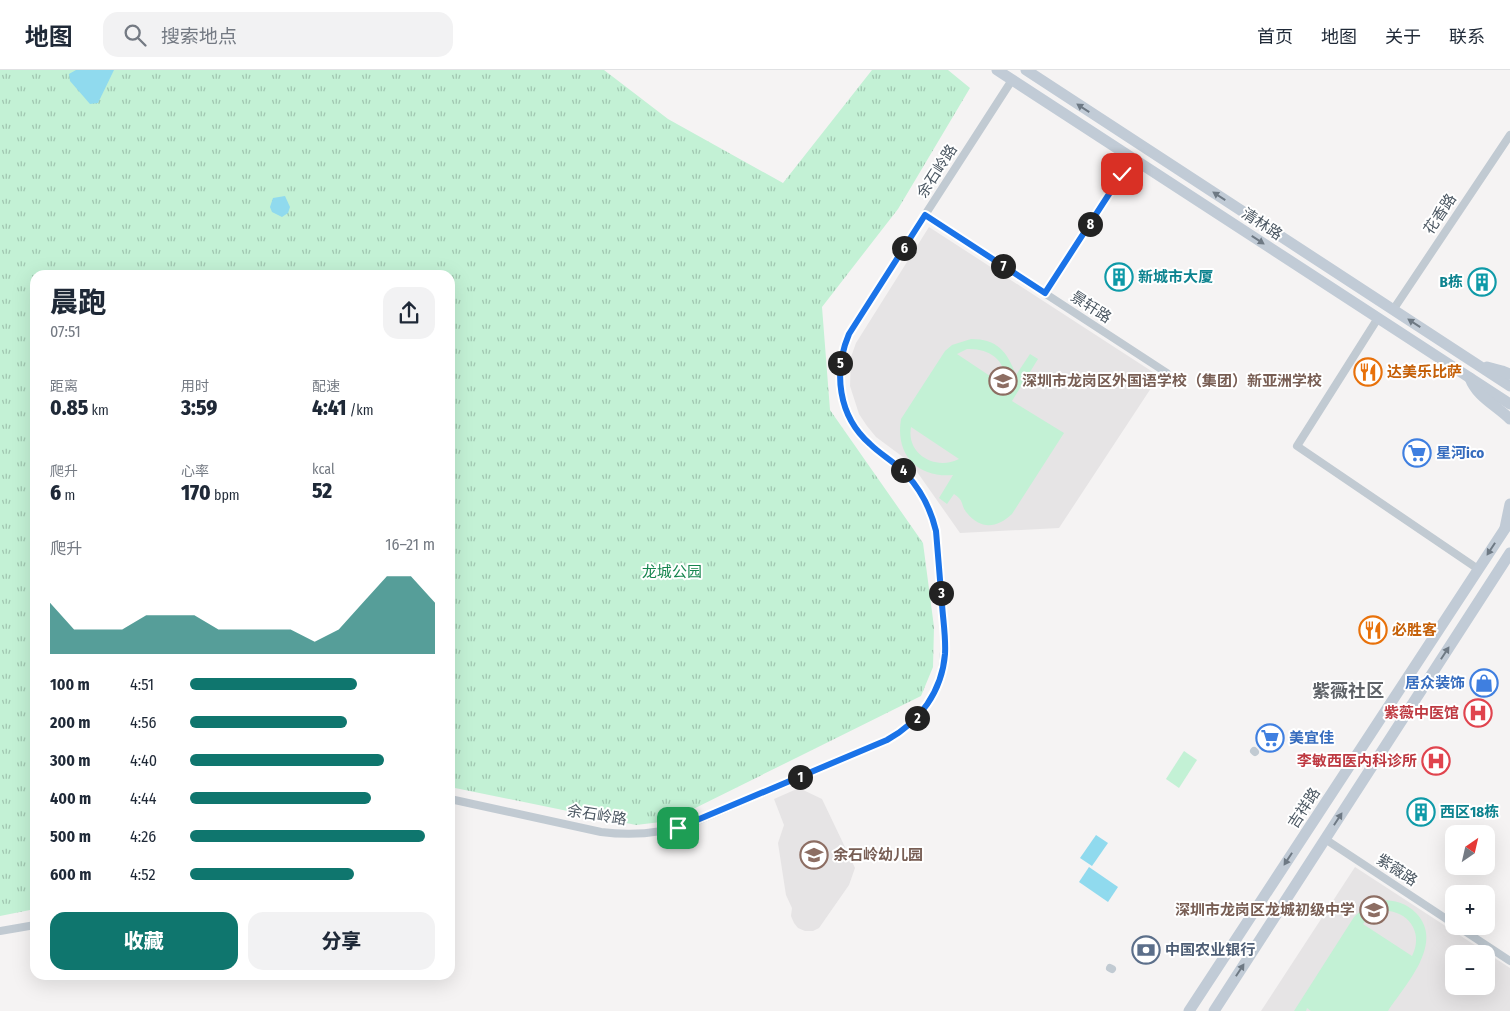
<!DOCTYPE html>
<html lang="zh">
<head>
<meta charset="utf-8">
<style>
	:root { --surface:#fff; --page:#f2f2f3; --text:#1f2937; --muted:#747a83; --line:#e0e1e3; --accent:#0f766e }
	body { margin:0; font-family:"Fira Sans Condensed","Noto Sans SC",sans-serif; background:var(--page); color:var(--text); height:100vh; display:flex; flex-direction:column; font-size:19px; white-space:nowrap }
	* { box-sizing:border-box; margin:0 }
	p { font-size:16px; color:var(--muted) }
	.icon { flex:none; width:28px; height:28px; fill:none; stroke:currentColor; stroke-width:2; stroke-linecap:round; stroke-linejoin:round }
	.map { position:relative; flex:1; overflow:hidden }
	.side { position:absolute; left:30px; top:200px; width:425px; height:710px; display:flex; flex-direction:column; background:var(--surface); border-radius:15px; box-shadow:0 5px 20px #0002 }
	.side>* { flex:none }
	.needle { width:32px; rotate:34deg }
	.controls { position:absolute; left:1445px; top:755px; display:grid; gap:10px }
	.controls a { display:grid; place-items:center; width:50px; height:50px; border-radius:10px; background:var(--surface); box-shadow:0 5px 20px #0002; font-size:25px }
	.pin { position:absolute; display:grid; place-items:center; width:42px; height:42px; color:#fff; margin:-21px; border-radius:10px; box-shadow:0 2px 8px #0006 }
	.km { position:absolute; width:25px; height:25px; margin:-12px; border-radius:50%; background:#222; color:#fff; font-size:14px; line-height:25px; text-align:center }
	.round { display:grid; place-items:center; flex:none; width:52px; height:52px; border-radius:15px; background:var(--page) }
	.headline { display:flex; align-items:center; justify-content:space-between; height:85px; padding:0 20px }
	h1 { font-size:28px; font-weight:800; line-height:38px }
	.metrics { display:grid; grid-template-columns:repeat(3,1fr); gap:8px; height:85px; padding:5px 20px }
	.metrics div { display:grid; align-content:center }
	.metrics b { font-size:21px; font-weight:800 }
	.metrics small { font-size:14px; font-weight:400 }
	.metrics p { font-size:14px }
	.chart { height:140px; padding:10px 20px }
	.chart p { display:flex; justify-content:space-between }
	.chart svg { width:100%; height:90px; margin-top:5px; fill:var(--accent); opacity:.7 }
	.button { display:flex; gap:10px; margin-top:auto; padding:10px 20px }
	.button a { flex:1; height:58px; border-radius:15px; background:var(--accent); color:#fff; font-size:20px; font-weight:800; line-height:58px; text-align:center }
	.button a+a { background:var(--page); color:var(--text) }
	ul { padding:0 20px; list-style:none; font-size:16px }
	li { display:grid; grid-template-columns:80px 60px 1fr; align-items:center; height:38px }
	li i { height:12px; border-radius:6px; background:var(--accent) }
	header { display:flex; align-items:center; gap:30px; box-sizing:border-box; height:70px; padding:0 25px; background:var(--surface); border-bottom:1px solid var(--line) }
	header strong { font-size:24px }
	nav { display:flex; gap:28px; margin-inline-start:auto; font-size:18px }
	.search { width:350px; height:45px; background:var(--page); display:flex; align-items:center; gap:12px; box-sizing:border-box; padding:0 18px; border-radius:15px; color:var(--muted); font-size:19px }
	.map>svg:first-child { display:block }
	.education { fill:#e6e4e5; fill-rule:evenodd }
	.park { fill:url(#park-tufts) }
	.pitch { fill:#c3f1d5; fill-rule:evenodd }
	.water { fill:#90daee }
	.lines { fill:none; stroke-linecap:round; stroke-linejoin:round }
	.street { stroke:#c1cad2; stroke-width:8 }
	.secondary { stroke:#c1cbd6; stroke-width:11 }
	.oneway { fill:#6e7984 }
	.route-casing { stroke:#fff; stroke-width:10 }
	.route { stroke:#1a73e8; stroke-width:6 }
	.labels { text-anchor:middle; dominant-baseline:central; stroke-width:4; stroke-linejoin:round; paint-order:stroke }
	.street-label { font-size:15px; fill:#4a5661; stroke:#fff }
	.culture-label { font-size:15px; font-weight:bold; fill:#0d838f; stroke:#fff; text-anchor:start }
	.food-label { font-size:15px; font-weight:bold; fill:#c56008; stroke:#fff; text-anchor:start }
	.education-label { font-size:15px; font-weight:bold; fill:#785e54; stroke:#fff; text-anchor:start }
	.shop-label { font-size:15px; font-weight:bold; fill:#366cbe; stroke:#fff; text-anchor:start }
	.park-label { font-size:15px; fill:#17864f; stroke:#fff }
	.health-label { font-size:15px; font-weight:bold; fill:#be3a42; stroke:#fff; text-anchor:end }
	.service-label { font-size:15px; font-weight:bold; fill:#4e5e75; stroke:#fff; text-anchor:start }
	.quarter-label { font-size:18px; font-weight:bold; fill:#5f6368; stroke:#fff }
</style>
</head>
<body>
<header>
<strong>地图</strong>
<div class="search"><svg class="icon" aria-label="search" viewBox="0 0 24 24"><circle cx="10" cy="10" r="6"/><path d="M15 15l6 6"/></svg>搜索地点</div>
<nav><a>首页</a><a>地图</a><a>关于</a><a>联系</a></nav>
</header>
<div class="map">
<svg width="1510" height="941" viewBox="0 0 1510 941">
	<defs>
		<pattern id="park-tufts" width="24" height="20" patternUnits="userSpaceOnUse" patternTransform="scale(1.25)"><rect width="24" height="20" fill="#c3f1d5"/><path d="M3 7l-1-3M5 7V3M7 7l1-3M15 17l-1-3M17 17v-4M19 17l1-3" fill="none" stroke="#a0c6b0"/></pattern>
	</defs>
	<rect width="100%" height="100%" fill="#f5f3f3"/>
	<g class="education">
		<path d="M929,157l230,149 -100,152 -99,5 -45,-64 -8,-9 -31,-23 -9,-11 -8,-12 -9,-28 1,-29 5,-14z"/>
		<path d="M799,718l23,11 33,69 -6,17 -30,43 -6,3h-8l-7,-3 -4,-5 -3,-7 1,-8 -6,-13 -8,-52 6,-18 -10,-26z"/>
		<path d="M1355,797l155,101v43h-249zM1454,884h32v32h-32z"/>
	</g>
	<path class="park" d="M0,0h604l64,49 115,64 89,-113h76l22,18 -72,121 -76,98 8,103 93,133 11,84 -1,40 -12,29 -252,125 -33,4 -186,-38v-512h-415v634l-35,7z"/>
	<g class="pitch">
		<path d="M971,269c26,0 36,12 45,36l14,-21 8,5 -26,42 52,32 -52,81c-15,14 -31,16 -45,-1 -7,-8 -2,-12 -13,-19l-7,10 -8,-6 14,-23c-36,3 -58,-21 -52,-56l44,-68 7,-6zM967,279c23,-1 41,12 38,37l-48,-32zM911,357l48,32c-24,12 -53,-5 -48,-32z"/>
		<path d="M1184,681l13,9 -18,28 -13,-9z"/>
		<path d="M1381,830c14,0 25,3 35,13 29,30 -10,71 -28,98h-77l-4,-3 -1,3h-12l60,-94 12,-11zM1389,841c22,3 34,24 23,45l-49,-32c7,-9 15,-13 26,-13z"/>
	</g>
	<g class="water">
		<path d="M76,0h38l-16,33 -8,1 -20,-23 -1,-7z"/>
		<path d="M285,126l5,11 -2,6 -6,4 -10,-5 -2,-5 3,-9z"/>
		<path d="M1096,765l12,8 -16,23 -12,-8z"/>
		<path d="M1089,797l29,20 -10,15 -29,-20z"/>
	</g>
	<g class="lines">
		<g class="street">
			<path d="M925,145l242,158"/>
			<path d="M1045,223l88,-135"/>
			<path d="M1393,240l117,-175"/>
			<path d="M1378,248l-81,128 181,123"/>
			<path d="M1254,681l1,1"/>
			<path d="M450,729l151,33c31,4 59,2 89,-8l197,-84c68,-39 59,-90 54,-156 -3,-28 -2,-56 -15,-82 -7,-13 -16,-27 -28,-36 -9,-8 -21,-14 -30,-23 -33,-32 -36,-79 -14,-118l158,-245"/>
			<path d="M1325,769l129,85"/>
			<path d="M1457,856l53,35"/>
			<path d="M0,861l35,-6"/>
			<path d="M1110,898l2,1"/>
		</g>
		<g class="secondary">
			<path d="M997,0l513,334"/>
			<path d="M1026,0l484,316"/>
			<path d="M1487,297l15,4 8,3"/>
			<path d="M1470,308c7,19 26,27 40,41"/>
			<path d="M1505,458l5,-24"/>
			<path d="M1189,941l321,-490"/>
			<path d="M1214,941l296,-458"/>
		</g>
	</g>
	<defs><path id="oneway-solid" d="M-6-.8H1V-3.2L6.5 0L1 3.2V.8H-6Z" transform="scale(1.25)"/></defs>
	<g class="oneway">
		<use href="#oneway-solid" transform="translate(1083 38) rotate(-147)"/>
		<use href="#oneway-solid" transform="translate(1219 126) rotate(-147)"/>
		<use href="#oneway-solid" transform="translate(1258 170) rotate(33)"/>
		<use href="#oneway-solid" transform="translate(1414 253) rotate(-147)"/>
		<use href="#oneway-solid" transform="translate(1491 479) rotate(123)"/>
		<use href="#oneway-solid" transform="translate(1445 583) rotate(-57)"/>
		<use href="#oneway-solid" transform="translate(1338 749) rotate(-57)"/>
		<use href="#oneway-solid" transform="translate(1288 789) rotate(123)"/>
		<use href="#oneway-solid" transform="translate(1240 900) rotate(-57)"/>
	</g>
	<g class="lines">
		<g class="route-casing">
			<path id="route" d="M678,758l209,-88c33,-18 55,-49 58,-86 1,-17 -2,-34 -3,-50 -2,-24 -4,-49 -6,-73 -5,-21 -15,-41 -30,-57 -11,-12 -25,-19 -36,-30 -32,-28 -37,-72 -21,-110l76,-119 120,78 77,-119"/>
		</g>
		<use href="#route" class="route"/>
	</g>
	<defs>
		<g id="building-ring" transform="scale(1.4375)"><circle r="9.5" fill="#fff" stroke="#0f9aa8" stroke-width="1.5"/><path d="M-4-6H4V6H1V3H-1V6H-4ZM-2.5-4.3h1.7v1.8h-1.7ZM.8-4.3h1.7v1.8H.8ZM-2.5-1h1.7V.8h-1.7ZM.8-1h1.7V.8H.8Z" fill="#0f9aa8"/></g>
		<g id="restaurant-ring" transform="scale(1.4375)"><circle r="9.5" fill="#fff" stroke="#e8710a" stroke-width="1.5"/><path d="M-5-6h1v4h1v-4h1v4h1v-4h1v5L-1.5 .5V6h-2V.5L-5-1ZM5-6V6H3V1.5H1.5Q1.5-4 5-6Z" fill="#e8710a"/></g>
		<g id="school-ring" transform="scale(1.4375)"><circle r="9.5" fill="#fff" stroke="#8d6e63" stroke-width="1.5"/><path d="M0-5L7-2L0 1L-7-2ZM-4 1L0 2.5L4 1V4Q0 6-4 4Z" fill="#8d6e63"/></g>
		<g id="supermarket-ring" transform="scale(1.4375)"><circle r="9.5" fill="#fff" stroke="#3f7fe0" stroke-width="1.5"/><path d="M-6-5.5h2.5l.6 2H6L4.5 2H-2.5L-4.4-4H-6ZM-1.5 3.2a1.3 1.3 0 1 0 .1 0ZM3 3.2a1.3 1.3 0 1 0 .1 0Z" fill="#3f7fe0"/></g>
		<g id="shop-ring" transform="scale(1.4375)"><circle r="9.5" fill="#fff" stroke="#3f7fe0" stroke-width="1.5"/><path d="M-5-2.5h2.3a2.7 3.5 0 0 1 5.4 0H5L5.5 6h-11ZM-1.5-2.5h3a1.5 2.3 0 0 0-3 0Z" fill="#3f7fe0"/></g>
		<g id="hospital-ring" transform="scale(1.4375)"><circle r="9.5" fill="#fff" stroke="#e0444e" stroke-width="1.5"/><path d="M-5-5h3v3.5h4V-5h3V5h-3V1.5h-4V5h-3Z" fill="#e0444e"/></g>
		<g id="bank-ring" transform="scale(1.4375)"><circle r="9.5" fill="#fff" stroke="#5c6f8a" stroke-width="1.5"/><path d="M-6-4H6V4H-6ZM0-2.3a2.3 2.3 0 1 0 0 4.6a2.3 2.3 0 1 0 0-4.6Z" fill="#5c6f8a"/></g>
	</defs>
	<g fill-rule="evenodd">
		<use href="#building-ring" x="1119" y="207"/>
		<use href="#building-ring" x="1482" y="212"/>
		<use href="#restaurant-ring" x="1368" y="302"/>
		<use href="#school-ring" x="1003" y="311"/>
		<use href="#supermarket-ring" x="1417" y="383"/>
		<use href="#restaurant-ring" x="1373" y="560"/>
		<use href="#shop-ring" x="1484" y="613"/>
		<use href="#hospital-ring" x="1478" y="643"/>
		<use href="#supermarket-ring" x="1270" y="668"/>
		<use href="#hospital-ring" x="1436" y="691"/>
		<use href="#building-ring" x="1421" y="742"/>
		<use href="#school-ring" x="814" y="785"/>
		<use href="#school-ring" x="1374" y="840"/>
		<use href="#bank-ring" x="1146" y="880"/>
	</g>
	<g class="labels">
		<g class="street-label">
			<text transform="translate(937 101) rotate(-57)">余石岭路</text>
			<text transform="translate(1440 144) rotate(-56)">花香路</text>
			<text transform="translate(1262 154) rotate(33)">清林路</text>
			<text transform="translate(1091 237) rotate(33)">景轩路</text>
			<text transform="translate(1304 738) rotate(-57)">吉祥路</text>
			<text transform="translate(597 745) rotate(9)">余石岭路</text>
			<text transform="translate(1397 800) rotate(33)">紫薇路</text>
		</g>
		<g class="culture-label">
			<text x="1138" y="207">新城市大厦</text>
			<text x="1463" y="212" text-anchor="end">B栋</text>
			<text x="1440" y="742">西区18栋</text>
		</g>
		<g class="food-label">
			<text x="1387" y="302">达美乐比萨</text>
			<text x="1392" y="560">必胜客</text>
		</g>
		<g class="education-label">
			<text x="1022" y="311">深圳市龙岗区外国语学校（集团）新亚洲学校</text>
			<text x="833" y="785">余石岭幼儿园</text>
			<text x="1355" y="840" text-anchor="end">深圳市龙岗区龙城初级中学</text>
		</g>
		<g class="shop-label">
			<text x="1436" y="383">星河ico</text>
			<text x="1465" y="613" text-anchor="end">居众装饰</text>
			<text x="1289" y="668">美宜佳</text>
		</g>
		<g class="park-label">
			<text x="672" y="502">龙城公园</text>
		</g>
		<g class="health-label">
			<text x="1459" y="643">紫薇中医馆</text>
			<text x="1417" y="691">李敏西医内科诊所</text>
		</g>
		<g class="service-label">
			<text x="1165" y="880">中国农业银行</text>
		</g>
		<g class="quarter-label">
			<text x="1348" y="621">紫薇社区</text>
		</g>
	</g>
</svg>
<div class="controls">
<a><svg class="needle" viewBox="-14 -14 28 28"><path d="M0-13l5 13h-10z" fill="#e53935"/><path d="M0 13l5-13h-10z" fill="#747a83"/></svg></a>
<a>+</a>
<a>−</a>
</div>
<div class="pin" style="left:678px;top:758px;background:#1e9e55"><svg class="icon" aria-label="arrive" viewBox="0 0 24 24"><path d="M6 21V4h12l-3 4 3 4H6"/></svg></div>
<div class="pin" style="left:1122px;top:104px;background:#d93025"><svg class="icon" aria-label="check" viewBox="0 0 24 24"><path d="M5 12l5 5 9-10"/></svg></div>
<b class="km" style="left:800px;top:707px">1</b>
<b class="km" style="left:917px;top:648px">2</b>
<b class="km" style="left:941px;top:523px">3</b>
<b class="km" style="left:903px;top:400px">4</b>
<b class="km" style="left:840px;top:293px">5</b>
<b class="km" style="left:904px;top:178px">6</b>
<b class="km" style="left:1003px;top:196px">7</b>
<b class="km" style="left:1090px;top:154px">8</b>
<section class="side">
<div class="headline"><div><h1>晨跑</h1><p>07:51</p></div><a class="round"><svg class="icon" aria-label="share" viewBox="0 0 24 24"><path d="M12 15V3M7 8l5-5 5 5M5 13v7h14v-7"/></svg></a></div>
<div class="metrics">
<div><p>距离</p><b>0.85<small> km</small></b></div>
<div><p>用时</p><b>3:59</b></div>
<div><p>配速</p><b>4:41<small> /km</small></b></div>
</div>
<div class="metrics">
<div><p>爬升</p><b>6<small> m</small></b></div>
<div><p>心率</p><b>170<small> bpm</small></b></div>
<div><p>kcal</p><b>52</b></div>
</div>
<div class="chart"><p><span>爬升</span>16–21 m</p>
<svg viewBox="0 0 160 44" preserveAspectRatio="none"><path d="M0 44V19L10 32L20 32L30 32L40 25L50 25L60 25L70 32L80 32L90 32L100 32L110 38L120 32L130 19L140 6L150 6L160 19V44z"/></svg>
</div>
<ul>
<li><b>100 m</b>4:51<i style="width:68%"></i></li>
<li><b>200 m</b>4:56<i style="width:64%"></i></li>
<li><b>300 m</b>4:40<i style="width:79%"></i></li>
<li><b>400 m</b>4:44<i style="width:74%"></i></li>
<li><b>500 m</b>4:26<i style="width:96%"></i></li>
<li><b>600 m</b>4:52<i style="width:67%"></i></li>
</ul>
<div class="button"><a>收藏</a><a>分享</a></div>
</section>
</div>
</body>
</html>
